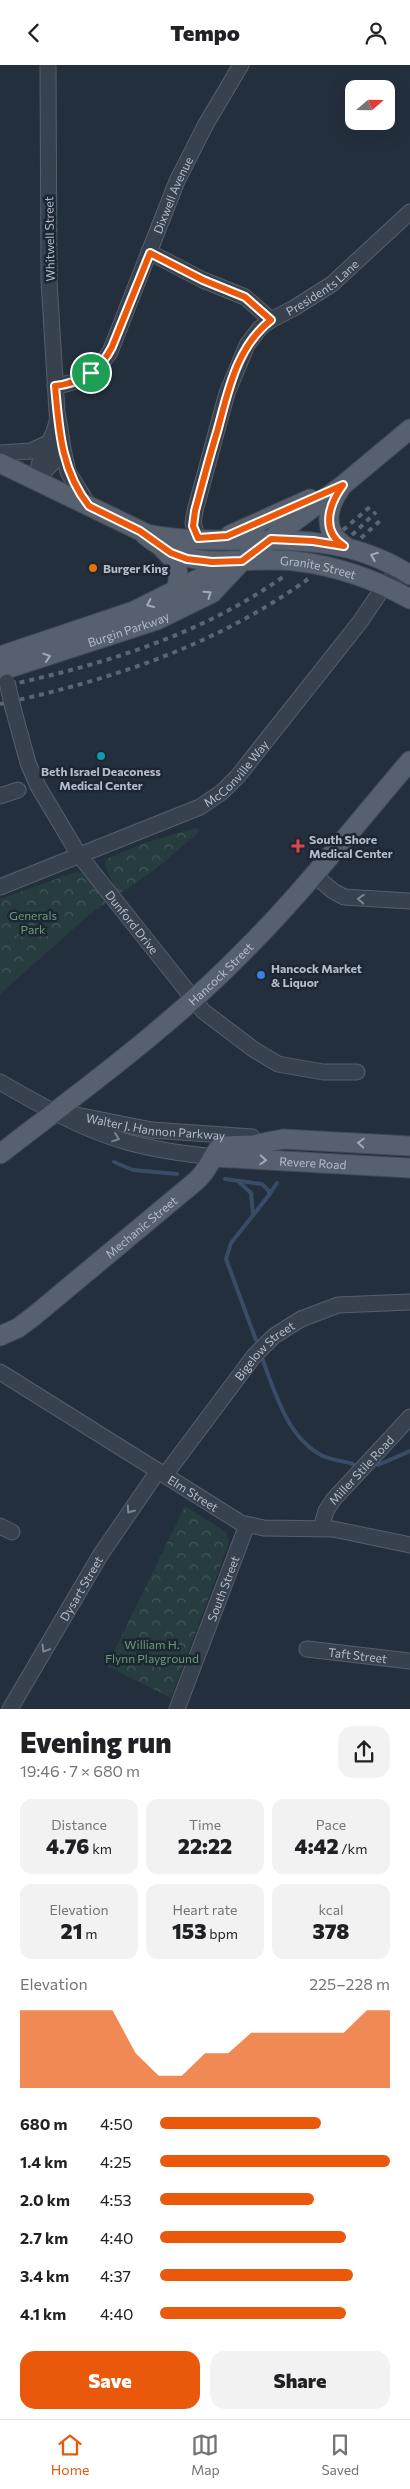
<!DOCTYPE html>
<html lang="en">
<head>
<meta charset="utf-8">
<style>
	:root { --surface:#fff; --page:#f2f2f2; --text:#202124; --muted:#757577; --line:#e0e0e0; --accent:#ea580c }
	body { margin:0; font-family:Commissioner,sans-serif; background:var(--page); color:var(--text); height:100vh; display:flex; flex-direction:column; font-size:19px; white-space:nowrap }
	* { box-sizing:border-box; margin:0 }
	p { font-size:16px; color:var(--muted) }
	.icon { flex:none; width:28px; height:28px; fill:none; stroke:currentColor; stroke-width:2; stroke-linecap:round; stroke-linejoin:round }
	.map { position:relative; height:1644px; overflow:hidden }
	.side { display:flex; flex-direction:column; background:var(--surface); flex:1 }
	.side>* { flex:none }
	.needle { width:32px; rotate:70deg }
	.tools { position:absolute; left:345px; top:15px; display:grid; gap:10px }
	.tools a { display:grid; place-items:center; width:50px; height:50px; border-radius:10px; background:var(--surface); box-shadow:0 5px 20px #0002; font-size:25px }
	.pin { position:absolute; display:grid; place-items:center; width:42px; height:42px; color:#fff; margin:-21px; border:2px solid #fff; border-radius:50%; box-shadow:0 1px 5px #0007 }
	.round { display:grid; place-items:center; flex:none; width:52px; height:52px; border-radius:15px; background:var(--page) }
	.summary { display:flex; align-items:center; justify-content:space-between; height:85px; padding:0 20px }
	h1 { font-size:28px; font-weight:800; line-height:38px }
	.stats { display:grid; grid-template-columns:repeat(3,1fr); gap:8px; height:85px; padding:5px 20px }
	.stats div { display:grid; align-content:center; border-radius:12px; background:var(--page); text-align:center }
	.stats b { font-size:21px; font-weight:800 }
	.stats small { font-size:14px; font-weight:400 }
	.stats p { font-size:14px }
	.chart { height:140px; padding:10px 20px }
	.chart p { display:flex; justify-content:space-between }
	.chart svg { width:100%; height:90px; margin-top:5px; fill:var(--accent); opacity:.7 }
	.primary-button { display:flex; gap:10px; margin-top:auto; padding:10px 20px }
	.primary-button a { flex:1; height:58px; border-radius:15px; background:var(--accent); color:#fff; font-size:20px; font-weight:800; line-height:58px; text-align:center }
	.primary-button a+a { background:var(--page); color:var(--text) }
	ul { padding:0 20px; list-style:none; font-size:16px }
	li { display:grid; grid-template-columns:80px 60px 1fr; align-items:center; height:38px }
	li i { height:12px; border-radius:6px; background:var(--accent) }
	header { display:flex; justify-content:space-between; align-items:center; height:65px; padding:0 20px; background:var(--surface); font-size:22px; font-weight:800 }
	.menu { display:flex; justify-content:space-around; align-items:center; height:70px; border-top:1px solid var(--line); background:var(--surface); font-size:14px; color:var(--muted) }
	.menu a { display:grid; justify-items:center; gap:2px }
	.menu .active { color:var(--accent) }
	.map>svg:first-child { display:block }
	.park { fill:url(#park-crowns) }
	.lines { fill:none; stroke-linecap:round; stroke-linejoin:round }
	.stream { stroke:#394c67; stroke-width:4 }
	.minor-casing { stroke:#565f6c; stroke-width:17 }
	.major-casing { stroke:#414a57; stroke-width:21 }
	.minor { stroke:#38414e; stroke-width:15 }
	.major { stroke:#56606e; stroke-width:19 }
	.rail { stroke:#5a6575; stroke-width:4; stroke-dasharray:5 5; stroke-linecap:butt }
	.minor-bridge-casing { stroke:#565f6c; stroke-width:17; stroke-linecap:butt }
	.minor-bridge { stroke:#38414e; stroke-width:15 }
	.oneway { stroke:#a1aab7 }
	.oneway2 { stroke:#7c8592 }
	.route-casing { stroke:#fff; stroke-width:10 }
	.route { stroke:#ea580c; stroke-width:6 }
	.food-dot { fill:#e8710a; stroke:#1d2633; stroke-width:2 }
	.culture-dot { fill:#0f9aa8; stroke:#1d2633; stroke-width:2 }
	.health-dot { fill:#e0444e; stroke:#1d2633; stroke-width:2 }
	.shop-dot { fill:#3f7fe0; stroke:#1d2633; stroke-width:2 }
	.labels { text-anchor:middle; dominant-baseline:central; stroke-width:5; stroke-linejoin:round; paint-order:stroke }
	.street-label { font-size:12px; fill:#b4bcc9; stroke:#1d2633 }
	.poi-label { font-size:12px; font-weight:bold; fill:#b4bcc9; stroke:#1d2633; text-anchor:start }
	.park-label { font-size:12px; fill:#6b9a76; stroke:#1d2633 }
</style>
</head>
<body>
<header><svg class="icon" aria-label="back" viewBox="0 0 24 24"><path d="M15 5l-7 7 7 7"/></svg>Tempo<svg class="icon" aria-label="person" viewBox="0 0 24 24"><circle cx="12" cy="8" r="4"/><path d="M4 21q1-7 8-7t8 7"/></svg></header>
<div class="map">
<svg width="410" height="1644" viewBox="0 0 410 1644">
	<defs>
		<pattern id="park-crowns" width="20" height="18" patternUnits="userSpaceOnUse" patternTransform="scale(1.25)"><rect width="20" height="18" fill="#263c3f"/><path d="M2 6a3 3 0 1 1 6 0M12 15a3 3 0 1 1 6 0" fill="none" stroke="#435659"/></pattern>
	</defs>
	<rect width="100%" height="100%" fill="#242f3e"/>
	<g class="park">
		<path d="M196,763l4,3 -43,37 -39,27 -12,-27v-9l41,-17z"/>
		<path d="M76,807l8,1 22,30 -15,10 -91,81v-95z"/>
		<path d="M185,1441l41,26 3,11 -58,155 -64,-32z"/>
	</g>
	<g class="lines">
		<g class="stream">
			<path d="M114,1097l19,8 44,4"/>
			<path d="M225,1114l37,5 7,7v4l-38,48 -5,16 30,81"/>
			<path d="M239,1117l12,11 2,21"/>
			<path d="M269,1130l8,-12"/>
			<path d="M262,1293c13,34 25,80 61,98 9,4 20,5 30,8"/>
			<path d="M378,1400l32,-14"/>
		</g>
		<g class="minor-casing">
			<g id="minor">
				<path d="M149,187l54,28 42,17 26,23"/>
				<path id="s1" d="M55,321c24,-3 41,-13 55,-34l67,-171 29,-57 35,-59"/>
				<path d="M62,379l6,28 21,34"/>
				<path d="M0,388l31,-2 17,-8"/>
				<path d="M36,415l22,-23 4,-16 -5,-29 -8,-131 -1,-216"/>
				<path d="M36,415c2,-27 17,-36 21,-59"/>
				<path id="s2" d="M198,473l-5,-15 2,-12 32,-118 20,-48 13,-17 11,-8 23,-12 38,-24 78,-72"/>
				<path id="s3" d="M13,643l15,55 10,23 41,69 124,156 50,38 25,15 45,8h34"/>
				<path d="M0,731l18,-6"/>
				<path d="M313,809l20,17 11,6 66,4"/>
				<path id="s4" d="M0,822l200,-80 22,-15 16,-16 122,-154 25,-37 18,-15"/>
				<path d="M0,1017c40,23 83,48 127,60 29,8 58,12 87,15"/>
				<path id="s5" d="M56,1046l96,19 100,7"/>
				<path id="s6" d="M0,1307l241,151 23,5 69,1 77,16"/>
				<path id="s7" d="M165,1410l89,-119 20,-20 27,-17 37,-14 72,-3"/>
				<path d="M0,1461l12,6"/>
				<path id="s8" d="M321,1463l5,-17 7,-11 77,-83"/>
				<path id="s9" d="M307,1584l103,12"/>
				<path id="s10" d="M10,1644l91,-155 57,-83"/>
				<path id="s11" d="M177,1644l70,-184"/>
			</g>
		</g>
		<g class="major-casing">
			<g id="major">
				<path d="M0,398l147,71c93,18 176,-15 263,41"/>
				<path d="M340,424c-13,18 -18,43 5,57"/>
				<path id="s12" d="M145,470c51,41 91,20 150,26 40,5 80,18 115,38"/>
				<path d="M230,470l80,-36"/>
				<path d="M163,484c15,13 18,25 13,43"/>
				<path d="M0,591l134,-45 70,-35 28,-11"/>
				<path id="s13" d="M0,606l157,-51 55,-27 30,-32 101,-76 67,-56"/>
				<path id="s14" d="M0,1089c84,-65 171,-128 245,-204 59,-59 111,-126 165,-189"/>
				<path id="s15" d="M214,1092l196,11"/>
				<path id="s16" d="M0,1271l18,-8 16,-12 162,-135c14,-12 15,-25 25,-35l32,-1 30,-6 127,7"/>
			</g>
		</g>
		<use href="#minor" class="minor"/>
		<use href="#major" class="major"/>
		<g class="rail">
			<path d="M343,465l28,-24"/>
			<path d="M352,470l24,-23"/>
			<path d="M361,473l21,-19"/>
			<path d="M0,622c101,-22 197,-50 283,-110"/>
			<path d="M0,639c111,-24 215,-58 308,-125"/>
		</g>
		<g class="minor-bridge-casing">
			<path id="minor-bridge" d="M7,617l6,26"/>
		</g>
		<use href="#minor-bridge" class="minor-bridge"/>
	</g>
	<defs><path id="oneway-chevron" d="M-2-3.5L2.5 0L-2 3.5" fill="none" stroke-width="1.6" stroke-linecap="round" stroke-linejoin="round" transform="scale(1.25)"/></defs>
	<g class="oneway">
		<use href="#oneway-chevron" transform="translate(374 491) rotate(-159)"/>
		<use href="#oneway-chevron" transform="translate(208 529) rotate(-35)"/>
		<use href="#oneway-chevron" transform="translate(150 539) rotate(156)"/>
		<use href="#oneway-chevron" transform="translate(47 592) rotate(-18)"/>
		<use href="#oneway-chevron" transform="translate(361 1078) rotate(-177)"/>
		<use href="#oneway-chevron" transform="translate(263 1095) rotate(3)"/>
	</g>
	<g class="oneway2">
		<use href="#oneway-chevron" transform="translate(361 834) rotate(-177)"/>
		<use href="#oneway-chevron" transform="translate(116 1073) rotate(19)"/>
		<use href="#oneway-chevron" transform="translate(130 1445) rotate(125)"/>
		<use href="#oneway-chevron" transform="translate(45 1584) rotate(121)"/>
	</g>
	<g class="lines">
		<g class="route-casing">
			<path id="route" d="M150,188l53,27 42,17 26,23c-35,27 -43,72 -54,112 -8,26 -15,53 -22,79l-2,15 5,12 29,-2 116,-51c-14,19 -23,46 1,61l-31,-5 -42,-2 -29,22 -30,1 -25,-3 -16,-6 -31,-22 -51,-25c-28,-35 -30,-77 -34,-120 26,-3 45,-15 57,-39z"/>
		</g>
		<use href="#route" class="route"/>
	</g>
	<circle class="food-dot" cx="93" cy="503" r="5"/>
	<circle class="culture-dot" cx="101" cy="691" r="5"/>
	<path class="health-dot" d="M295.5 773.5h5v5h5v5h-5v5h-5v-5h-5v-5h5z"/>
	<circle class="shop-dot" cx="261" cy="910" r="5"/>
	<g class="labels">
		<g class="street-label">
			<text stroke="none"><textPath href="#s1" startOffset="236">Dixwell Avenue</textPath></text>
			<text transform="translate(49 174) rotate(-91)">Whitwell Street</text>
			<text stroke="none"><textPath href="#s2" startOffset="298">Presidents Lane</textPath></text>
			<text stroke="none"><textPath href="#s12" startOffset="180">Granite Street</textPath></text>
			<text stroke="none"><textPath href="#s13" startOffset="135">Burgin Parkway</textPath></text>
			<text stroke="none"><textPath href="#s4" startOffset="265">McConville Way</textPath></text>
			<text stroke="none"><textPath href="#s3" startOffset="248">Dunford Drive</textPath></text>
			<text stroke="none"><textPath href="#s14" startOffset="285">Hancock Street</textPath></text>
			<text stroke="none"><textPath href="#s5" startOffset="101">Walter J. Hannon Parkway</textPath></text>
			<text stroke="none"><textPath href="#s15" startOffset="99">Revere Road</textPath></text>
			<text stroke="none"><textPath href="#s16" startOffset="179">Mechanic Street</textPath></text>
			<text stroke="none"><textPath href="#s7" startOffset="160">Bigelow Street</textPath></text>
			<text stroke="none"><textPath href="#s8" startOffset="72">Miller Stile Road</textPath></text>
			<text stroke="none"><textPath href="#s6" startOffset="228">Elm Street</textPath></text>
			<text stroke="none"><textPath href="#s10" startOffset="140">Dysart Street</textPath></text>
			<text stroke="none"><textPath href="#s11" startOffset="129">South Street</textPath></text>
			<text stroke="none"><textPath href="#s9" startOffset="51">Taft Street</textPath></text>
		</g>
		<g class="poi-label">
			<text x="103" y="503">Burger King</text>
			<text x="101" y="706" text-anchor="middle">Beth Israel Deaconess<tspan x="101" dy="14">Medical Center</tspan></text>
			<text x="309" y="774">South Shore<tspan x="309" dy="14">Medical Center</tspan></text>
			<text x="271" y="903">Hancock Market<tspan x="271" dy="14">&amp; Liquor</tspan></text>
		</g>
		<g class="park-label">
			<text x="33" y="850">Generals<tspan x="33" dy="14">Park</tspan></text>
			<text x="152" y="1579">William H.<tspan x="152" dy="14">Flynn Playground</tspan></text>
		</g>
	</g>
</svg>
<div class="tools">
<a><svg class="needle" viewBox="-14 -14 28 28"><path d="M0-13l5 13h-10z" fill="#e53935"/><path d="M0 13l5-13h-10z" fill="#757577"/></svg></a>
</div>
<div class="pin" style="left:91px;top:308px;background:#1e9e55"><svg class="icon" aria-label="arrive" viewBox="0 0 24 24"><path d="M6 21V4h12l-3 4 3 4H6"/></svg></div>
</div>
<section class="side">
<div class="summary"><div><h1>Evening run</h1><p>19:46 · 7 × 680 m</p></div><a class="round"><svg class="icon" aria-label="share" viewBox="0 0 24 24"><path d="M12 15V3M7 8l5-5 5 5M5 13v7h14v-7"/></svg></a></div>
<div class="stats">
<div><p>Distance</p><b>4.76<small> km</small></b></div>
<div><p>Time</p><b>22:22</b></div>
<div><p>Pace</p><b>4:42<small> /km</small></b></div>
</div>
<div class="stats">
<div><p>Elevation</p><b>21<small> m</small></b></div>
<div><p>Heart rate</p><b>153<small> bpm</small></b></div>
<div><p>kcal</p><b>378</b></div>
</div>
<div class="chart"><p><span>Elevation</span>225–228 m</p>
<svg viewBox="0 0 160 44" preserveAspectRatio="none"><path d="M0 44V6L10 6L20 6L30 6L40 6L50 27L60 38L70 38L80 27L90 27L100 17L110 17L120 17L130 17L140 17L150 6L160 6V44z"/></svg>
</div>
<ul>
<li><b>680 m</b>4:50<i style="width:70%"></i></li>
<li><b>1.4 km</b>4:25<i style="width:100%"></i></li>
<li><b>2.0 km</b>4:53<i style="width:67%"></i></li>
<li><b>2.7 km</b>4:40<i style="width:81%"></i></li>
<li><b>3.4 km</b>4:37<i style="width:84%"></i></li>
<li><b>4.1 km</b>4:40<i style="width:81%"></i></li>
</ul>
<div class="primary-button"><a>Save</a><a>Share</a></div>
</section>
<nav class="menu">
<a class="active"><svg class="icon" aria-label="home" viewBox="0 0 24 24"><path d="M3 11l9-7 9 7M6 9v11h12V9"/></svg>Home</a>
<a><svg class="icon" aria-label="map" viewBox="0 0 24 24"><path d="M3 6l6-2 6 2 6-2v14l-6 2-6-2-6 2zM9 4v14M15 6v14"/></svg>Map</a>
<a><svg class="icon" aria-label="saved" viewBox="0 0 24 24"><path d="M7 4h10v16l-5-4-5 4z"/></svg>Saved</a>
</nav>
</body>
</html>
